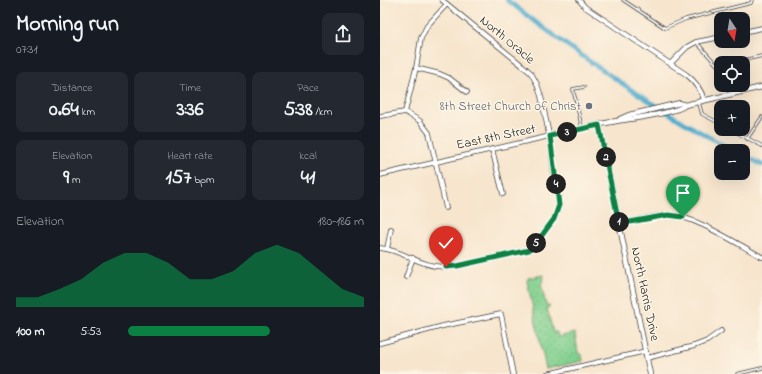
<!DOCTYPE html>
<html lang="en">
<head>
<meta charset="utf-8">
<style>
	:root { --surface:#171b24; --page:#242831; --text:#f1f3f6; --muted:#9ea1a6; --accent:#0b8043 }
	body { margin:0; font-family:"Indie Flower",sans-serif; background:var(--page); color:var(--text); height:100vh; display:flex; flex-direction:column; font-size:15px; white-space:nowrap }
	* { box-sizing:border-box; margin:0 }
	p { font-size:13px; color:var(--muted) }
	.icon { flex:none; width:22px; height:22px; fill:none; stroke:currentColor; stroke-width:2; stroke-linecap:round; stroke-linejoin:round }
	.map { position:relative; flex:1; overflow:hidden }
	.panel { display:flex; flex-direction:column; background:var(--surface); width:380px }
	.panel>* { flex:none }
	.needle { width:26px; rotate:168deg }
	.buttons { position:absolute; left:334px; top:12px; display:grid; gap:8px }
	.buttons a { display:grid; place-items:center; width:36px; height:36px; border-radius:8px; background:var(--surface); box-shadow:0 4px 16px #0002; font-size:20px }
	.pin { position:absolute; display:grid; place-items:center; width:34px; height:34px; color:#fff; margin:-41px -17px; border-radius:50% 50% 50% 0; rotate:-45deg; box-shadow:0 0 4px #0007 }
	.pin .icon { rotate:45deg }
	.km { position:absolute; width:20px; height:20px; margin:-10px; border-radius:50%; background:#222; color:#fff; font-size:11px; line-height:20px; text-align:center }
	.round { display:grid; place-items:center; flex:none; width:42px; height:42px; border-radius:8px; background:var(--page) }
	.head { display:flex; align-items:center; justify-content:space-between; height:68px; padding:0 16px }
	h1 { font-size:22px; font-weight:800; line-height:30px }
	.figures { display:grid; grid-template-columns:repeat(3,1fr); gap:6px; height:68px; padding:4px 16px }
	.figures div { display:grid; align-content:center; border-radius:8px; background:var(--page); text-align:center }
	.figures b { font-size:20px; font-weight:800 }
	.figures small { font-size:11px; font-weight:400 }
	.figures p { font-size:11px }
	.chart { height:112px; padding:8px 16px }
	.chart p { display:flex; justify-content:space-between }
	.chart svg { width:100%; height:72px; margin-top:4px; fill:var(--accent); opacity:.7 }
	ul { padding:0 16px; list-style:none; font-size:13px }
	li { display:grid; grid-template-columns:64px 48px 1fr; align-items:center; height:30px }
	li i { height:10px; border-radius:5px; background:var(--accent) }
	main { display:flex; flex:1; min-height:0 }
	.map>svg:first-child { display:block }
	.park { fill:url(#park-dots); stroke:#507656 }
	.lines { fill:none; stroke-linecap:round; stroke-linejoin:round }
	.canal { stroke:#50acce; stroke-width:4.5 }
	.service-casing { stroke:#3d3a37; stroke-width:3.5 }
	.minor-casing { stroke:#3d3a37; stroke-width:5.5 }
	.tertiary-casing { stroke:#3d3a37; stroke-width:6 }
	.service { stroke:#fff; stroke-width:2 }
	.minor { stroke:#fff; stroke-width:4 }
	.tertiary { stroke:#fff; stroke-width:4.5 }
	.route-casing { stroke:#fff; stroke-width:8 }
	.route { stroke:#0b8043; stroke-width:5 }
	.worship-dot { fill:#6b7280; stroke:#fcf5e5; stroke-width:1.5 }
	.labels { text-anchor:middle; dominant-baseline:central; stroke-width:3; stroke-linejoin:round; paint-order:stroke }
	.street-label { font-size:13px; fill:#1c1c1c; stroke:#fcf5e5 }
	.worship-label { font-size:13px; fill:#5b616d; stroke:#fcf5e5; text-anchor:end }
</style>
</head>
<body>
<main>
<section class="panel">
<div class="head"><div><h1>Morning run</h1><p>07:31</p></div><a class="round"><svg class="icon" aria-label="share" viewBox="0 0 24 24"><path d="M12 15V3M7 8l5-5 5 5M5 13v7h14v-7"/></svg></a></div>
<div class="figures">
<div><p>Distance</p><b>0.64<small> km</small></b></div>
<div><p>Time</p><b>3:36</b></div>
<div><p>Pace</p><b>5:38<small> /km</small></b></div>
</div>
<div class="figures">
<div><p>Elevation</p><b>9<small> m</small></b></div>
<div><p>Heart rate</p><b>157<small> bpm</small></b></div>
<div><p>kcal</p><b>41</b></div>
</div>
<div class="chart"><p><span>Elevation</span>180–186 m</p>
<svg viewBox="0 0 160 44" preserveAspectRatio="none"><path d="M0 44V38L10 38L20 33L30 27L40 17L50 11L60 11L70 17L80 27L90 27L100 22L110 11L120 6L130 11L140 22L150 33L160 38V44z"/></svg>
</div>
<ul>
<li><b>100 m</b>5:53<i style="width:60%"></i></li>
</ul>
</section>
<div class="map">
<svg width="382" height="374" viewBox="0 0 382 374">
	<defs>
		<pattern id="park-dots" width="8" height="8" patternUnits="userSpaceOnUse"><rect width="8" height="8" fill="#83d190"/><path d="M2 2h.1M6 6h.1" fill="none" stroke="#71b37c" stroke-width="1.8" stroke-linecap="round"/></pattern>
	</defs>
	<rect width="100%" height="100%" fill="#fcf5e5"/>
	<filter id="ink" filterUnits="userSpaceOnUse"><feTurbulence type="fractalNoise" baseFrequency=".025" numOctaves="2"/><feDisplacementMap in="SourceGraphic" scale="8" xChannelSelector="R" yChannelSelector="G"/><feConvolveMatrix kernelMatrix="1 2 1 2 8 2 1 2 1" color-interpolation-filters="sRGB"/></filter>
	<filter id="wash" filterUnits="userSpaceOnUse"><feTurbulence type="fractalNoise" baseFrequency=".012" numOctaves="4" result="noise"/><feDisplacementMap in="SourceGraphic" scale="16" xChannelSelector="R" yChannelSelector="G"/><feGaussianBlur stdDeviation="0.9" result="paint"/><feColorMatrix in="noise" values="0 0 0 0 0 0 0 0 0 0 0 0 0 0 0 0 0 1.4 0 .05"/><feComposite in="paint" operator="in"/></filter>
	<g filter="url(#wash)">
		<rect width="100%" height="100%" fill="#f7e5cd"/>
		<path class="park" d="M163,275l1,4 -3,5 5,21 4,1 -3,2 6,24h4l1,5 17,-4 3,20 4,2 1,6 -37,8 -19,-88 1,-3z"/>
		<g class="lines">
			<g class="canal">
				<path d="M127,0c72,56 147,109 228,151"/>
				<path d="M363,155l19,10"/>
			</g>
		</g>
	</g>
	<g filter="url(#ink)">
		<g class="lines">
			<g class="service-casing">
				<g id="service">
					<path d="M243,0l42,28 21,-9 65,-16 1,-3"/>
					<path d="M317,43l21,23 3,-1"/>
					<path d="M351,63l31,-7"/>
					<path d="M319,103l3,11 19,10"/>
					<path d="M202,128l-9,-39 11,-2"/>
					<path d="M350,129l32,17"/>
					<path d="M367,139l15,-22"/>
					<path d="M357,374l25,-6"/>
				</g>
			</g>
			<g class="minor-casing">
				<g id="minor">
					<path d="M199,0l6,7 102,68c9,7 14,14 17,25"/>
					<path d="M363,32l19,-4"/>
					<path d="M291,63l16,-16 9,-5 25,-5"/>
					<path d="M36,68l24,6 9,4 18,14"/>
					<path d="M25,112l11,-44 5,-30 6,-12 20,-22"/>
					<path d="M0,116l25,-4 15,9 9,12 17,75"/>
					<path d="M112,149l11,45"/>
					<path d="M0,175l209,-48"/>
					<path d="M239,224c16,-3 32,-8 49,-9 24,-1 71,30 94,42"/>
					<path d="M0,248c21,2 36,15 55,18 7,1 15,1 22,0l72,-16 8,-8 17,-23 5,-14 -6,-37 -2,-24 -10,-48 -4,-12 -6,-11 -8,-7 -81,-66"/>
					<path d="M7,249l4,-20"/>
					<path d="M26,277l7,-19"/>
					<path d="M0,343l63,-17 58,-12 12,60"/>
					<path d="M267,358l47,-12 13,-5 14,-10"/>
					<path d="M167,374l99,-23"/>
				</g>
			</g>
			<g class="tertiary-casing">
				<g id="tertiary">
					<path d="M240,119l9,-4 51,-12 5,2"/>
					<path d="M219,125l51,249"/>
					<path d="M209,127c10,-2 19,-5 28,-6 13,-2 61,-8 68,-16l77,-18"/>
				</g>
			</g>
			<use href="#service" class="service"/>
			<use href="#minor" class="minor"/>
			<use href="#tertiary" class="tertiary"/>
		</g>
	</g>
	<g class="lines" filter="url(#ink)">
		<g class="route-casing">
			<path id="route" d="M66,267l11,-1 72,-16 8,-8 17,-23 5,-14 -9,-69 49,-11 20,99 49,-9 15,2"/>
		</g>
		<use href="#route" class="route"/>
	</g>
	<circle class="worship-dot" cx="209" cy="106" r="4"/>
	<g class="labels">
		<g class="street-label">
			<text transform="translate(127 40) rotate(40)">North Oracle</text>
			<text transform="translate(116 137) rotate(-12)">East 8th Street</text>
			<text transform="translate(265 294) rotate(78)">North Harris Drive</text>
		</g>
		<g class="worship-label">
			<text x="201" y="106">8th Street Church of Christ</text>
		</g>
	</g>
</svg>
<div class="buttons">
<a><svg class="needle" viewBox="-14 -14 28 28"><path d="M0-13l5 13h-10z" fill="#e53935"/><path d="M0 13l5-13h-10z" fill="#9ea1a6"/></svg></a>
<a><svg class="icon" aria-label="locate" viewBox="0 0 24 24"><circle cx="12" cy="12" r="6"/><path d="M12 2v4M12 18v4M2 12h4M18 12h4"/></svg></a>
<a>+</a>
<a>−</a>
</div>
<div class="pin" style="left:303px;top:217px;background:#1e9e55"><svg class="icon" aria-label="arrive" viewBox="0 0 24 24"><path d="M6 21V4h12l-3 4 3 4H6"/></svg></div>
<div class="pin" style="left:66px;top:267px;background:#d93025"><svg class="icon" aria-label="check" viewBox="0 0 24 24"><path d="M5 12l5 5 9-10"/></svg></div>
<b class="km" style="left:239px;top:222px">1</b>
<b class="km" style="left:226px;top:157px">2</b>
<b class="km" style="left:187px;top:132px">3</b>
<b class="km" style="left:176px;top:184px">4</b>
<b class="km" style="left:156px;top:243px">5</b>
</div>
</main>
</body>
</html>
